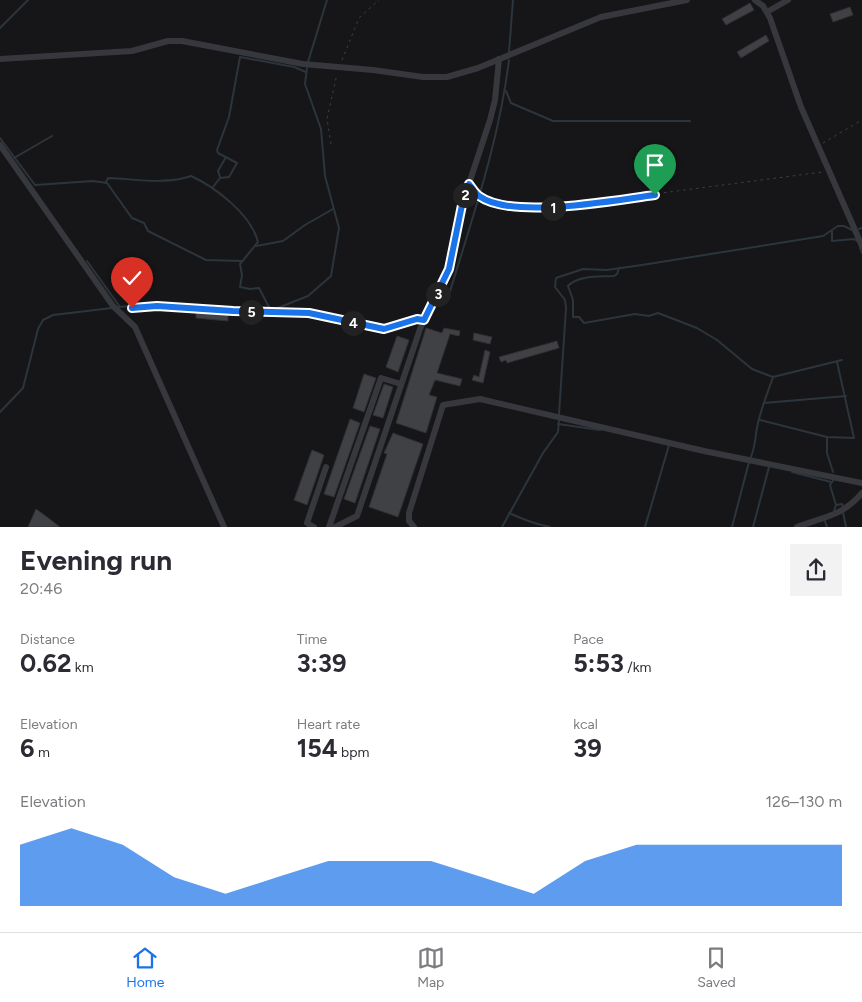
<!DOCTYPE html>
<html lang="en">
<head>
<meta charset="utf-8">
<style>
	:root { --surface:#fff; --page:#f2f2f3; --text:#2b2b33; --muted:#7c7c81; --line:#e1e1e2; --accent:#1a73e8 }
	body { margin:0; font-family:Figtree,sans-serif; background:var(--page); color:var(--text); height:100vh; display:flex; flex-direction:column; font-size:19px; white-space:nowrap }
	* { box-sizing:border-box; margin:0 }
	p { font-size:16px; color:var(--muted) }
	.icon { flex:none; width:28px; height:28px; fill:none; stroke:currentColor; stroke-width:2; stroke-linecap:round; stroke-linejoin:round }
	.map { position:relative; height:527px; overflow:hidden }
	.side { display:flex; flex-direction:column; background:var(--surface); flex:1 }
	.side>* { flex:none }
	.pin { position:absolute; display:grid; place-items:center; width:42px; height:42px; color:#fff; margin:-51px -21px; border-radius:50% 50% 50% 0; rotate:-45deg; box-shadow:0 0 5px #0007 }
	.pin .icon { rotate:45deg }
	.km { position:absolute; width:25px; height:25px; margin:-12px; border-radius:50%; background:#222; color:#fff; font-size:14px; line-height:25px; text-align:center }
	.round { display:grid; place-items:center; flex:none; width:52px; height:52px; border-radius:0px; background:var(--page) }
	.head { display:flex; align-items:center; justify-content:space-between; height:85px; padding:0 20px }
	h1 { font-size:28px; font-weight:700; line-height:38px }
	.figures { display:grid; grid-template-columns:repeat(3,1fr); gap:8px; height:85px; padding:5px 20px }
	.figures div { display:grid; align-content:center }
	.figures b { font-size:25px; font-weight:700 }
	.figures small { font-size:14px; font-weight:400 }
	.figures p { font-size:14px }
	.chart { height:140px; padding:10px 20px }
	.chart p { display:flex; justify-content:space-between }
	.chart svg { width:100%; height:90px; margin-top:5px; fill:var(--accent); opacity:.7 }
	.dock { display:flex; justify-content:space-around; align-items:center; height:70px; border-top:1px solid var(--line); background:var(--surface); font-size:14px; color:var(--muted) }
	.dock a { display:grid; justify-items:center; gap:2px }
	.dock .active { color:var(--accent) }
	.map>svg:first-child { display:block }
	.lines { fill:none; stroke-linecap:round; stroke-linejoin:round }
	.stream { stroke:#2c353c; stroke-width:2 }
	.building { fill:#404145; stroke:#303034 }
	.path { stroke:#3d3f44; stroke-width:1; stroke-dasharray:2.5 4; stroke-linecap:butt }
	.minor { stroke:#37383d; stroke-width:6 }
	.route-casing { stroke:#fff; stroke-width:10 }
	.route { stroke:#1a73e8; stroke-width:6 }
</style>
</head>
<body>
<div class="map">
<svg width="862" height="527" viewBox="0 0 862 527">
	<rect width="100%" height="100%" fill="#161618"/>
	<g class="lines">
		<g class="stream">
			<path d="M0,28l28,-28"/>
			<path d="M509,52l4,-52"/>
			<path d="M308,62l19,-62"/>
			<path d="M506,91l5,12 42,18h137"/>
			<path d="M0,138l35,47 58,-4 14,2 25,35 12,5 4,8 58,29 36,1"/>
			<path d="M14,158l38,-22"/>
			<path d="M220,177l-2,-6 8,-14"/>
			<path d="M106,182l2,-4c28,1 57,7 83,-2 24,11 60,38 67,66l-18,22 2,11 -2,12 10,2 9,-1 11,21"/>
			<path d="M213,187l7,-9 9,-1 8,-14 -19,-10 -1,-3 12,-33 11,-60 54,10 12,5"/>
			<path d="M859,229l3,-1"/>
			<path d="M832,231v10l22,-2 3,2"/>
			<path d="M256,246l27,-5 22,-16 28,-16"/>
			<path d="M860,248l2,5"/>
			<path d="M87,261l33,46"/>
			<path d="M619,268l-2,6 -3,2c-14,1 -36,-1 -46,10l5,14v17h6l5,6 51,-9 14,2 9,-3 39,15 20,12 35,29 21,8 69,-17"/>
			<path d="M448,298c24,-79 51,-156 61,-238"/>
			<path d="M118,307l37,-3 120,5 33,-13 23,-20 8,-48 -14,-52 -4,-47 -16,-45 2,-16"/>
			<path d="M764,403l82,-7"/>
			<path d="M0,412l23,-24 15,-59 5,-9 10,-5 59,-7"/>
			<path d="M559,414l7,-106 -1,-8 -10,-13 1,-9 27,-9 24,1 35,-5 181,-29 15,-10h6l8,4"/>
			<path d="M760,420l67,17 27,1 -17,-76"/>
			<path d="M558,424l42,6"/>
			<path d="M827,437v16l6,19"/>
			<path d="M751,457c3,-8 4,-14 5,-23 2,-19 11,-39 17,-57"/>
			<path d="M792,472l39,10"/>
			<path d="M834,479l-4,6 6,20 -2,6"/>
			<path d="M836,505l6,-1 2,4"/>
			<path d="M843,512l3,15"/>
			<path d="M509,513c11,5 30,12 41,14"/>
			<path d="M825,521l2,6"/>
			<path d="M502,527l41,-74 15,-21 1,-11"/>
			<path d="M645,527l24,-82"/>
			<path d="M732,527l17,-65"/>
			<path d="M753,527l16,-60"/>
		</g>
	</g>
	<g class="building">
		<path d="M750,3l4,7 -28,15 -4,-6z"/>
		<path d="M850,7l3,8 -20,7 -3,-8z"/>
		<path d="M766,35l3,6 -28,17 -4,-6z"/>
		<path d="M196,312l32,2v7l-32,-3z"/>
		<path d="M426,328l16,5 2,-5 16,3 -1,5 -9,-2 -13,39 25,6 -2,7 -25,-6 -6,15 8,2 -11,36 -30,-10z"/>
		<path d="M474,333l18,4 -2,7 -17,-4z"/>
		<path d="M397,336l12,4 -11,32 -12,-5z"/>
		<path d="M557,341l2,7 -52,15 -1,-3 -5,2 -2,-5z"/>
		<path d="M485,350l5,2 -7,31 -11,-3 2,-5 5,2z"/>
		<path d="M364,374l12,4 -12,34 -11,-4z"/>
		<path d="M384,384l9,3 -10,31 -10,-3z"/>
		<path d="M350,419l10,4 -26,74 -10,-3z"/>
		<path d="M370,426l10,3 -25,74 -11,-4z"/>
		<path d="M393,433l30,11 -25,73 -29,-10 18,-53 -3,-1z"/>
		<path d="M312,450l12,5 -17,50 -13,-5z"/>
		<path d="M36,509l11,8 13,10h-32z"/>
	</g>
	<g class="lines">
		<g class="path">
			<path d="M342,60l17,-42 20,-18"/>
			<path d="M823,143l39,-23"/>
			<path d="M331,144l-4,-25 10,-45"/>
			<path d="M474,191c14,18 51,17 72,17l277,-36"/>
			<path d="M127,309l30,-3 76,5 76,2 75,16 32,-10"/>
		</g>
		<g class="minor">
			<path d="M755,0l8,6 7,12 31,89 61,139"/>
			<path d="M767,12l21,-12"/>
			<path d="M0,59l132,-8 36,-10h14l121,23 70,6 50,7h24l31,-9 123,-51 86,-17"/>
			<path d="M0,145l113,161 22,21 89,200"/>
			<path d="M314,527l-7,-4 19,-56"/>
			<path d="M329,527l52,-149 20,6"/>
			<path d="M335,527l22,-11 63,-187 29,-60 13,-64 28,-85 5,-20 4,-41"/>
			<path d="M414,527l-5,-6v-8l34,-108 37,-6 224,52 158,32"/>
			<path d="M797,527c26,-10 46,-11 65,-34"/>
		</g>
	</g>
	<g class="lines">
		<g class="route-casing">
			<path id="route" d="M132,308l25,-2 76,5 76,2 75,16 33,-10 7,1 25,-51 13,-64 7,-21c3,4 6,9 10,12 33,24 136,4 176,-1"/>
		</g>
		<use href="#route" class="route"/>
	</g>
</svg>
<div class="pin" style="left:655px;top:195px;background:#1e9e55"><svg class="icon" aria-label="arrive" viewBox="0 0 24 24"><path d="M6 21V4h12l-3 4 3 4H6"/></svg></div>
<div class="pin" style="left:132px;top:308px;background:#d93025"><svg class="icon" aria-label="check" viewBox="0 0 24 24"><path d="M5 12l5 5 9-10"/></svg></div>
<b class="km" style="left:553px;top:208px">1</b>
<b class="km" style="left:465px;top:195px">2</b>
<b class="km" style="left:438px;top:294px">3</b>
<b class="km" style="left:353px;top:323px">4</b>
<b class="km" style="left:251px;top:312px">5</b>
</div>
<section class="side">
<div class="head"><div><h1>Evening run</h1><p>20:46</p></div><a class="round"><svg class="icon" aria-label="share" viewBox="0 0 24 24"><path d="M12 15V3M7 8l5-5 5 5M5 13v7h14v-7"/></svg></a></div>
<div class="figures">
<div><p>Distance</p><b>0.62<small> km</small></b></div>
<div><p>Time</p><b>3:39</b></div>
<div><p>Pace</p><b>5:53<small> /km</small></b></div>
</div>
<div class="figures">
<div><p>Elevation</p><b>6<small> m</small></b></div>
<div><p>Heart rate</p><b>154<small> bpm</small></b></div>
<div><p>kcal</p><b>39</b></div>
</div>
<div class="chart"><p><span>Elevation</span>126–130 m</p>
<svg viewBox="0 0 160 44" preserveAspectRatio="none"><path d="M0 44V14L10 6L20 14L30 30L40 38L50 30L60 22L70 22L80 22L90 30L100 38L110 22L120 14L130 14L140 14L150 14L160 14V44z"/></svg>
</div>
</section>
<nav class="dock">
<a class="active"><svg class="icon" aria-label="home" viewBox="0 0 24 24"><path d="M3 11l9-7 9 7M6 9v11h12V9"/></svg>Home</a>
<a><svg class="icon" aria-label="map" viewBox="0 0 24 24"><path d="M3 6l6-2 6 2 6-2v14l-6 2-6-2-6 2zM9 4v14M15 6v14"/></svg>Map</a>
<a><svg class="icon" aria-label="saved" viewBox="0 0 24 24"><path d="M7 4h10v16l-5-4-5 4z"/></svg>Saved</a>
</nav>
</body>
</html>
